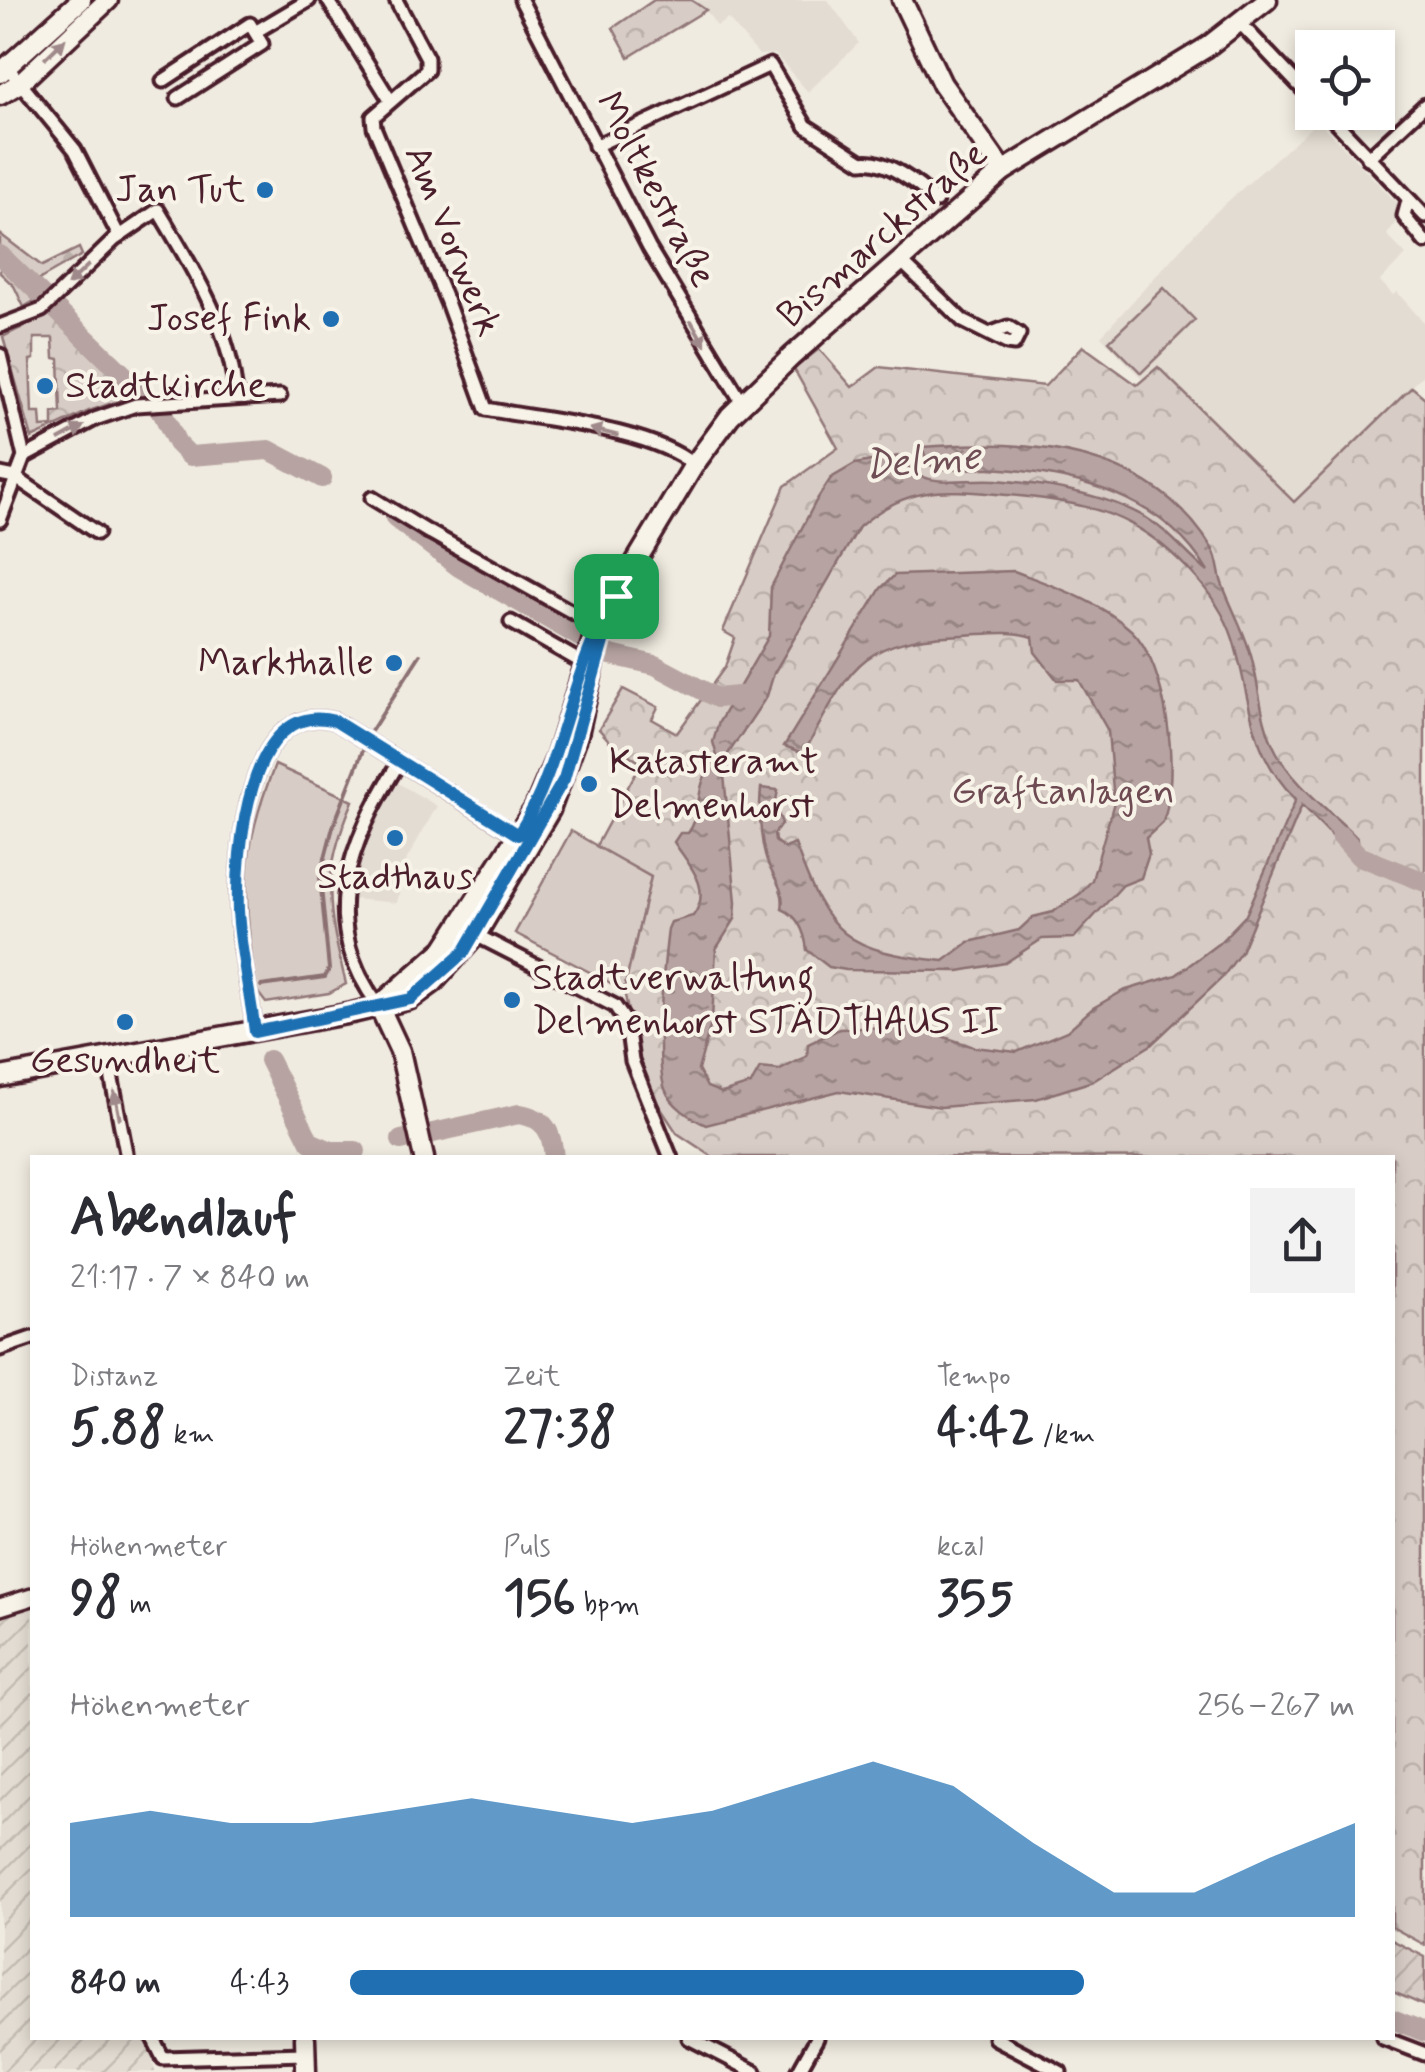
<!DOCTYPE html>
<html lang="de">
<head>
<meta charset="utf-8">
<style>
	:root { --surface:#fff; --page:#f2f2f3; --text:#2b2b33; --muted:#7c7c81; --accent:#1f6fb2 }
	body { margin:0; font-family:Mynerve,sans-serif; background:var(--page); color:var(--text); height:100vh; display:flex; flex-direction:column; font-size:38px; white-space:nowrap }
	* { box-sizing:border-box; margin:0 }
	p { font-size:32px; color:var(--muted) }
	.icon { flex:none; width:55px; height:55px; fill:none; stroke:currentColor; stroke-width:2; stroke-linecap:round; stroke-linejoin:round }
	.map { position:relative; flex:1; overflow:hidden }
	.details { position:absolute; left:30px; top:1155px; width:1365px; height:885px; display:flex; flex-direction:column; background:var(--surface); border-radius:0px; box-shadow:0 5px 15px #0003 }
	.details>* { flex:none }
	.controls { position:absolute; left:1295px; top:30px; display:grid; gap:20px }
	.controls a { display:grid; place-items:center; width:100px; height:100px; border-radius:0px; background:var(--surface); box-shadow:0 5px 15px #0003; font-size:50px }
	.pin { position:absolute; display:grid; place-items:center; width:85px; height:85px; color:#fff; margin:-42px; border-radius:20px; box-shadow:0 5px 15px #0006 }
	.round { display:grid; place-items:center; flex:none; width:105px; height:105px; border-radius:0px; background:var(--page) }
	.summary { display:flex; align-items:center; justify-content:space-between; height:170px; padding:0 40px }
	h1 { font-size:55px; font-weight:800; line-height:75px }
	.metrics { display:grid; grid-template-columns:repeat(3,1fr); gap:15px; height:170px; padding:10px 40px }
	.metrics div { display:grid; align-content:center }
	.metrics b { font-size:50px; font-weight:800 }
	.metrics small { font-size:28px; font-weight:400 }
	.metrics p { font-size:28px }
	.chart { height:280px; padding:20px 40px }
	.chart p { display:flex; justify-content:space-between }
	.chart svg { width:100%; height:180px; margin-top:10px; fill:var(--accent); opacity:.7 }
	ul { padding:0 40px; list-style:none; font-size:32px }
	li { display:grid; grid-template-columns:160px 120px 1fr; align-items:center; height:75px }
	li i { height:25px; border-radius:12px; background:var(--accent) }
	.map>svg:first-child { display:block }
	.built { fill:#e3dcd2 }
	.industrial { fill:url(#industrial-furrows) }
	.grass { fill:#d8cdc6; stroke:#917678; stroke-width:2.5 }
	.forest { fill:url(#forest-firs); stroke:#917678; stroke-width:2.5 }
	.park { fill:url(#park-crowns); stroke:#917678; stroke-width:2.5; fill-rule:evenodd }
	.garden { fill:url(#garden-furrows); stroke:#917678; stroke-width:2.5 }
	.water { fill:url(#water-ripples); stroke:#8b6f72; stroke-width:2.5 }
	.lines { fill:none; stroke-linecap:round; stroke-linejoin:round }
	.stream { stroke:#8b6f72; stroke-width:4 }
	.river { stroke:#b7a4a2; stroke-width:20 }
	.minor-casing { stroke:#4a1f2b; stroke-width:19 }
	.tertiary-casing { stroke:#4a1f2b; stroke-width:22 }
	.secondary-casing { stroke:#4a1f2b; stroke-width:25 }
	.minor { stroke:#f7f3e8; stroke-width:11 }
	.tertiary { stroke:#f7f3e8; stroke-width:15 }
	.secondary { stroke:#f7f3e8; stroke-width:18 }
	.oneway { fill:#a0898a }
	.route-casing { stroke:#fff; stroke-width:20 }
	.route { stroke:#1f6fb2; stroke-width:12 }
	.poi-dot { fill:#1f6fb2; stroke:#f7f3e8; stroke-width:4 }
	.labels { text-anchor:middle; dominant-baseline:central; stroke-width:8; stroke-linejoin:round; paint-order:stroke }
	.poi-label { font-size:38px; fill:#4a1f2b; stroke:#f7f3e8; text-anchor:end }
	.street-label { font-size:38px; fill:#4a1f2b; stroke:#f7f3e8 }
	.park-label { font-size:38px; fill:#6e4a52; stroke:#f7f3e8 }
	.water-label { font-size:40px; font-style:italic; fill:#704e55; stroke:#f7f3e8 }
</style>
</head>
<body>
<div class="map">
<svg width="1425" height="2072" viewBox="0 0 1425 2072">
	<defs>
		<pattern id="industrial-furrows" width="10" height="10" patternUnits="userSpaceOnUse" patternTransform="scale(2.5)"><rect width="10" height="10" fill="#e3dcd2"/><path d="M-1 1l2-2M0 10L10 0M9 11l2-2" fill="none" stroke="#c4bcb4"/></pattern>
		<pattern id="forest-firs" width="22" height="20" patternUnits="userSpaceOnUse" patternTransform="scale(2.5)"><rect width="22" height="20" fill="#d8cdc6"/><path d="M5 1l3.5 6h-7zM16 11l3.5 6h-7z" fill="#bbb0aa"/></pattern>
		<pattern id="park-crowns" width="20" height="18" patternUnits="userSpaceOnUse" patternTransform="scale(2.5)"><rect width="20" height="18" fill="#d8cdc6"/><path d="M2 6a3 3 0 1 1 6 0M12 15a3 3 0 1 1 6 0" fill="none" stroke="#bbb0aa"/></pattern>
		<pattern id="garden-furrows" width="10" height="10" patternUnits="userSpaceOnUse" patternTransform="scale(2.5)"><rect width="10" height="10" fill="#d8cdc6"/><path d="M-1 1l2-2M0 10L10 0M9 11l2-2" fill="none" stroke="#bbb0aa"/></pattern>
		<pattern id="water-ripples" width="26" height="14" patternUnits="userSpaceOnUse" patternTransform="scale(2.5)"><rect width="26" height="14" fill="#b7a4a2"/><path d="M2 4q2-2 4 0t4 0M15 11q2-2 4 0t4 0" fill="none" stroke="#978584"/></pattern>
	</defs>
	<rect width="100%" height="100%" fill="#f0ebe0"/>
	<filter id="ink" filterUnits="userSpaceOnUse"><feTurbulence type="fractalNoise" baseFrequency=".01" numOctaves="2"/><feDisplacementMap in="SourceGraphic" scale="20" xChannelSelector="R" yChannelSelector="G"/><feConvolveMatrix kernelMatrix="1 2 1 2 8 2 1 2 1" color-interpolation-filters="sRGB"/></filter>
	<g filter="url(#ink)">
		<g class="built">
			<path d="M654,0h174l31,43 -51,49 -33,-38 -16,1 -31,-36 -11,7 -11,-15 -77,46 -16,-29z"/>
			<path d="M1318,121l86,89 -17,25 19,20 -26,26 13,14 4,-3 28,32v49l-131,130 -136,-136 -15,13 -42,-44 107,-117z"/>
			<path d="M398,783l39,23 -30,53 -10,44 -45,-4 12,-55z"/>
		</g>
		<path class="industrial" d="M32,1602v436h116l7,34h-155v-460z"/>
		<g class="grass">
			<path d="M1164,288l31,32 -54,53 -32,-32z"/>
			<path d="M275,765l78,36c-32,75 -26,106 -7,183l-17,9 -63,10 -10,-13c-12,-96 -18,-133 19,-225z"/>
			<path d="M571,831l80,46 -27,113 -109,-57z"/>
		</g>
		<path class="forest" d="M0,234l42,32 37,-18 3,7 -54,31 11,12 -15,9 -10,-21 -14,-13z"/>
		<g class="park">
			<path d="M654,0h37l15,10 -77,47 -16,-29z"/>
			<path d="M49,314l84,82 -44,15 -57,27 -29,-101zM34,338h19l1,20 5,1 2,53 -8,1v13l-12,1 -1,-14h-8l-2,-53 4,-1z"/>
			<path d="M1083,346l54,39 21,-18 136,135 118,-115 13,11v1547l-33,-18v-769l-679,-1 -36,-24 -23,-35 -18,-45 -12,-63 27,-113 -55,-31 45,-83 -29,-19 -13,-15 24,-40 35,18 -6,12 25,14 48,-66 10,-29 -12,-7 62,-145 53,-38 -44,-79 25,-20 33,38 27,-20 166,19z"/>
		</g>
		<path class="garden" d="M1392,1940l33,17v49l-32,-14z"/>
		<g class="water">
			<path d="M922,447c108,-9 230,0 291,103 6,11 5,24 10,36 8,21 19,41 26,63 11,34 10,70 27,102 19,36 54,59 82,88l1,17 -5,3 -52,-54 -61,147 -19,26 -71,67 -58,36 -57,18 -95,8 -102,-16 -133,34c-16,-7 -35,-20 -41,-36 -11,-29 -1,-127 3,-160l3,-7 22,-6c21,-28 -6,-53 -19,-74l6,-9h8c15,-19 5,-48 27,-73l8,4 13,138 -1,17 -19,30 -4,71 -14,50 9,17 15,6 29,-9 9,-16 20,2 27,-14 1,-12 31,-15 73,-3 62,21 43,5 50,-21 26,-23 30,-17 53,-16 43,-32 27,-28 50,-116c-49,-48 -44,-99 -63,-160 -15,-47 -67,-99 -112,-120 -33,-15 -76,-21 -112,-24 -62,-5 -100,-12 -150,32l-85,146 -7,23 -43,64 -7,-4 -4,-14 6,-20 50,-86 2,-49 45,-86 15,-23 24,-14 44,-8c24,37 59,21 97,24 47,4 108,14 149,37 25,15 42,38 63,55 -45,-77 -135,-99 -219,-104 -22,-1 -40,6 -61,-4z"/>
			<path d="M1014,571c39,15 85,30 117,59 37,34 49,147 32,192l-17,16 3,16 -8,24 -18,7 -49,53 -32,1 -37,24 -46,8 -113,-1 -17,-3 -22,-17c-2,-17 -8,-34 -25,-41 4,-23 -12,-33 -17,-54 -5,-21 -6,-46 -4,-67l17,2 -3,16 7,17 -8,11 1,7 9,7 11,-4c33,92 50,107 149,117l25,-19 50,-12 14,-13 20,-5 28,-19 11,-13 22,-78 -6,-71 -29,-51h-22l-22,-28 -2,-15c-22,-7 -46,-3 -69,-2 -106,4 -112,30 -160,118l-20,-7 97,-158 14,-13z"/>
		</g>
		<g class="lines">
			<g class="stream">
				<path d="M368,736l52,-81"/>
				<path d="M261,986l64,-9 4,-8 -9,-92 13,-50 32,-82"/>
			</g>
			<g class="river">
				<path d="M0,255l162,157 15,31 13,13 79,-6 53,28"/>
				<path d="M395,518l64,49 152,88 44,10 62,33 32,-3 4,-8"/>
				<path d="M1341,836l18,20 66,26"/>
				<path d="M269,1060l41,82 21,9h25"/>
				<path d="M401,1140l118,-26c27,4 33,18 35,44"/>
				<path d="M1392,2019l33,13"/>
			</g>
			<g class="minor-casing">
				<g id="minor">
					<path d="M328,0l62,100"/>
					<path d="M396,0l31,58v12l-54,47 1,10 73,175 39,107c58,11 163,19 208,56"/>
					<path d="M521,0l128,248 94,156"/>
					<path d="M1240,23l72,76"/>
					<path d="M255,32l54,-32"/>
					<path d="M8,68l67,82 44,86"/>
					<path d="M163,81l87,-57 12,20 -84,54"/>
					<path d="M1326,112l99,104"/>
					<path d="M595,146l175,-81 36,61 56,36c23,-4 58,23 74,39"/>
					<path d="M1368,158l57,-53"/>
					<path d="M1408,201l-4,15 21,26"/>
					<path d="M901,261l62,60 44,22 7,1 5,-10 -11,-7 -16,6"/>
					<path d="M0,326l42,-16 72,-70 44,-30c35,59 73,118 78,187"/>
					<path d="M0,355l24,102 -24,63"/>
					<path d="M24,457l71,-38 41,-14 144,-9"/>
					<path d="M0,474l15,3 82,56"/>
					<path d="M372,498l56,34"/>
					<path d="M431,533l166,93"/>
					<path d="M511,622l79,45"/>
					<path d="M476,935l139,71 12,18 5,37 39,97"/>
					<path d="M379,1006c-64,-84 -29,-163 19,-242"/>
					<path d="M255,1032c-5,-41 -15,-81 -17,-122 -2,-57 10,-213 97,-189l187,117"/>
					<path d="M108,1059l19,99"/>
					<path d="M0,1349l32,-11"/>
					<path d="M153,2038l10,20 142,-4"/>
					<path d="M689,2038l66,34"/>
					<path d="M995,2038l65,34"/>
					<path d="M1383,2038l42,16"/>
					<path d="M798,2072l19,-34"/>
				</g>
			</g>
			<g class="tertiary-casing">
				<path id="tertiary" d="M0,1607l32,-10"/>
			</g>
			<g class="secondary-casing">
				<g id="secondary">
					<path d="M902,0l40,84 61,87"/>
					<path d="M0,73l81,-73"/>
					<path d="M0,95l20,-12 88,-83"/>
					<path d="M379,1006l65,-57 91,-141 22,-52 40,-130 97,-161 36,-49 61,-59 212,-186 204,-124 60,-47"/>
					<path d="M379,1006l21,45 24,107"/>
					<path d="M0,1077l352,-64 59,-14 22,-16 43,-48 74,-125 28,-76 17,-76"/>
					<path d="M305,2038l1,34"/>
				</g>
			</g>
			<use href="#minor" class="minor"/>
			<use href="#tertiary" class="tertiary"/>
			<use href="#secondary" class="secondary"/>
		</g>
		<defs><path id="oneway-solid" d="M-6-.8H1V-3.2L6.5 0L1 3.2V.8H-6Z" transform="scale(2.5)"/></defs>
		<g class="oneway">
			<use href="#oneway-solid" transform="translate(55 49) rotate(-44)"/>
			<use href="#oneway-solid" transform="translate(78 275) rotate(136)"/>
			<use href="#oneway-solid" transform="translate(698 333) rotate(60)"/>
			<use href="#oneway-solid" transform="translate(604 432) rotate(-166)"/>
			<use href="#oneway-solid" transform="translate(71 433) rotate(-29)"/>
			<use href="#oneway-solid" transform="translate(117 1105) rotate(-101)"/>
		</g>
	</g>
	<g class="lines" filter="url(#ink)">
		<g class="route-casing">
			<path id="route" d="M616,596l-52,183 -100,173 -53,47 -156,33c-5,-41 -15,-81 -17,-122 -2,-57 10,-213 97,-189l183,114c47,-74 51,-164 98,-239z"/>
		</g>
		<use href="#route" class="route"/>
	</g>
	<g class="poi-dot">
		<circle cx="265" cy="190" r="10"/>
		<circle cx="331" cy="319" r="10"/>
		<circle cx="45" cy="386" r="10"/>
		<circle cx="394" cy="663" r="10"/>
		<circle cx="589" cy="784" r="10"/>
		<circle cx="395" cy="838" r="10"/>
		<circle cx="512" cy="1000" r="10"/>
		<circle cx="125" cy="1022" r="10"/>
	</g>
	<g class="labels">
		<g class="poi-label">
			<text x="245" y="190">Jan Tut</text>
			<text x="311" y="319">Josef Fink</text>
			<text x="65" y="386" text-anchor="start">Stadtkirche</text>
			<text x="374" y="663">Markthalle</text>
			<text x="609" y="762" text-anchor="start">Katasteramt<tspan x="609" dy="44">Delmenhorst</tspan></text>
			<text x="395" y="877" text-anchor="middle">Stadthaus</text>
			<text x="532" y="978" text-anchor="start">Stadtverwaltung<tspan x="532" dy="44">Delmenhorst STADTHAUS II</tspan></text>
			<text x="125" y="1061" text-anchor="middle">Gesundheit</text>
		</g>
		<g class="street-label">
			<text transform="translate(655 190) rotate(62)">Moltkestraße</text>
			<text transform="translate(883 235) rotate(-41)">Bismarckstraße</text>
			<text transform="translate(452 241) rotate(68)">Am Vorwerk</text>
		</g>
		<g class="park-label">
			<text x="1063" y="792">Graftanlagen</text>
		</g>
		<g class="water-label">
			<text transform="translate(922 462) rotate(-5)">Delme</text>
		</g>
	</g>
</svg>
<div class="controls">
<a><svg class="icon" aria-label="locate" viewBox="0 0 24 24"><circle cx="12" cy="12" r="6"/><path d="M12 2v4M12 18v4M2 12h4M18 12h4"/></svg></a>
</div>
<div class="pin" style="left:616px;top:596px;background:#1e9e55"><svg class="icon" aria-label="arrive" viewBox="0 0 24 24"><path d="M6 21V4h12l-3 4 3 4H6"/></svg></div>
<section class="details">
<div class="summary"><div><h1>Abendlauf</h1><p>21:17 · 7 × 840 m</p></div><a class="round"><svg class="icon" aria-label="share" viewBox="0 0 24 24"><path d="M12 15V3M7 8l5-5 5 5M5 13v7h14v-7"/></svg></a></div>
<div class="metrics">
<div><p>Distanz</p><b>5.88<small> km</small></b></div>
<div><p>Zeit</p><b>27:38</b></div>
<div><p>Tempo</p><b>4:42<small> /km</small></b></div>
</div>
<div class="metrics">
<div><p>Höhenmeter</p><b>98<small> m</small></b></div>
<div><p>Puls</p><b>156<small> bpm</small></b></div>
<div><p>kcal</p><b>355</b></div>
</div>
<div class="chart"><p><span>Höhenmeter</span>256–267 m</p>
<svg viewBox="0 0 160 44" preserveAspectRatio="none"><path d="M0 44V21L10 18L20 21L30 21L40 18L50 15L60 18L70 21L80 18L90 12L100 6L110 12L120 26L130 38L140 38L150 29L160 21V44z"/></svg>
</div>
<ul>
<li><b>840 m</b>4:43<i style="width:73%"></i></li>
</ul>
</section>
</div>
</body>
</html>
